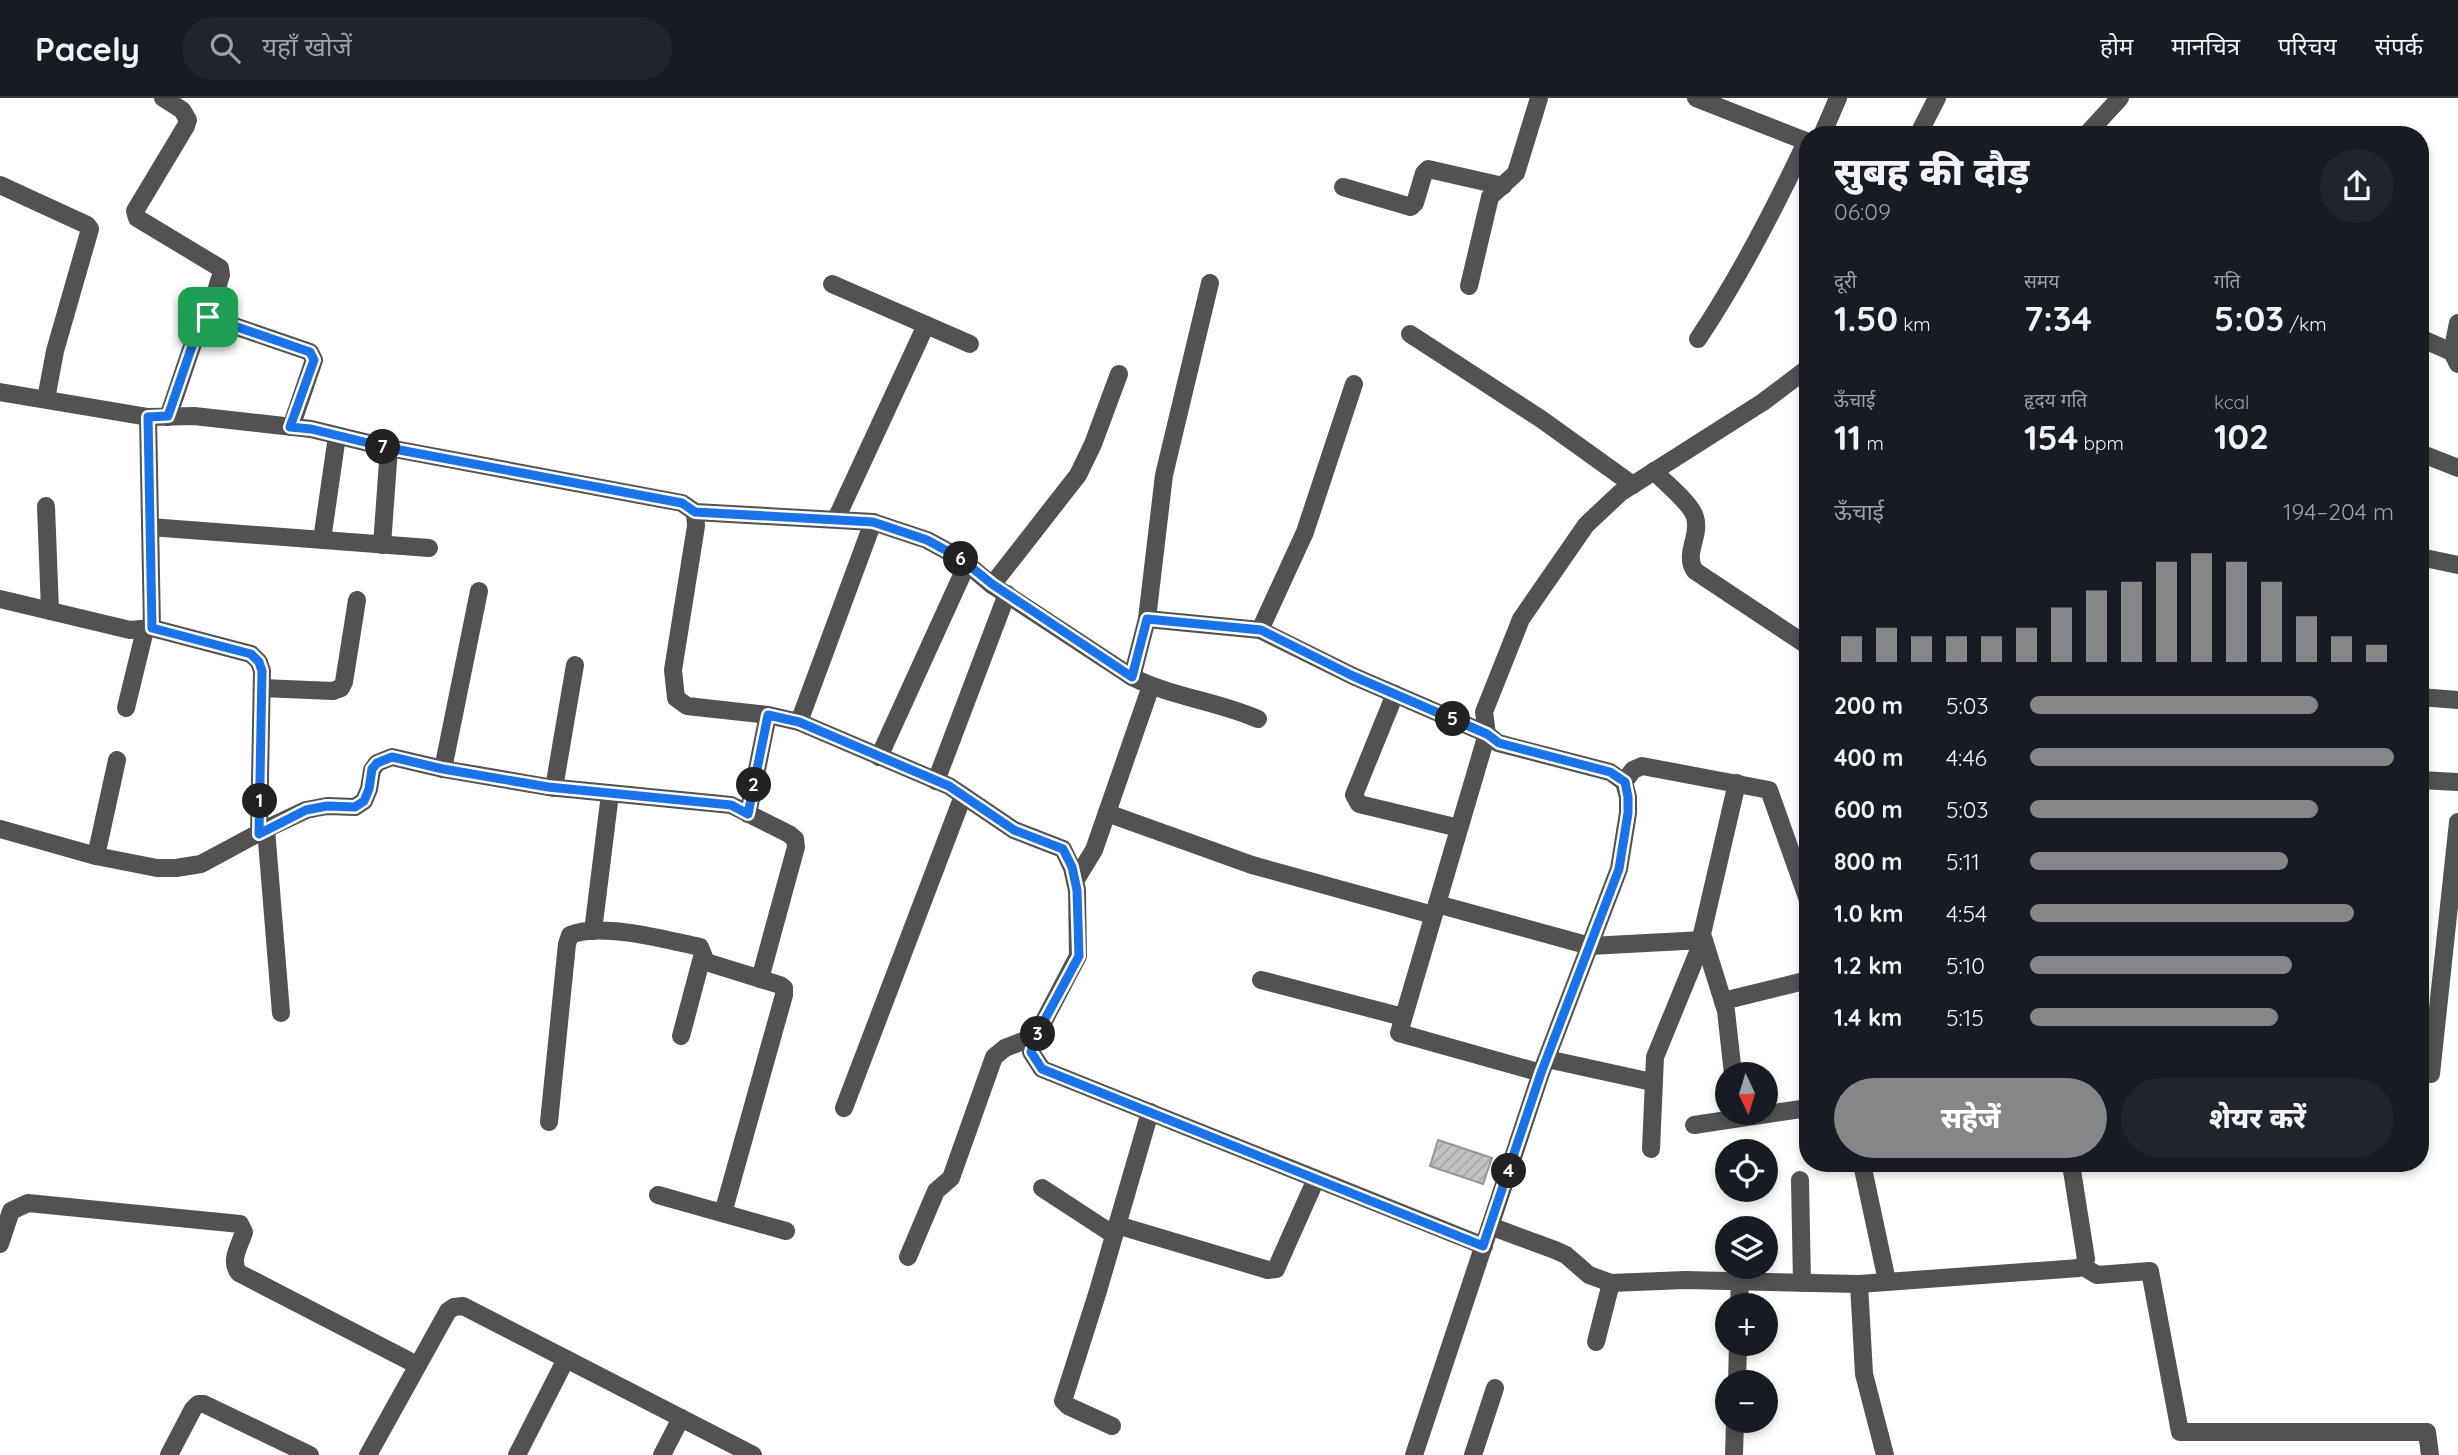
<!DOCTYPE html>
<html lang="hi">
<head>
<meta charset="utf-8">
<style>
	:root { --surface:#171b24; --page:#20242c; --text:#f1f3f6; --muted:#9ea1a6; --line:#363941; --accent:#858687 }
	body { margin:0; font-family:Quicksand,"Noto Sans Devanagari",sans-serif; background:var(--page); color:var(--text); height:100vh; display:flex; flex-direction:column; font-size:26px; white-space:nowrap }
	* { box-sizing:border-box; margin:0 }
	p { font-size:23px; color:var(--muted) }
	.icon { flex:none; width:38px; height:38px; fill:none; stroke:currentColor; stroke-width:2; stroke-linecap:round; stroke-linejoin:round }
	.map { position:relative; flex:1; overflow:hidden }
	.drawer { position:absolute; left:1799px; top:28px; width:630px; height:1046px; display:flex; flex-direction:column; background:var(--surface); border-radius:28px; box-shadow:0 4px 10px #0003 }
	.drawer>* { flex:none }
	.needle { width:46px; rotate:176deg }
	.tools { position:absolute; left:1715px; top:964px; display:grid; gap:14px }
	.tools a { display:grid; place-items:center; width:63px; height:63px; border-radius:50%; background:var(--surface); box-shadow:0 4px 10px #0003; font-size:35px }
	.pin { position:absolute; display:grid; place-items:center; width:60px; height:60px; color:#fff; margin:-30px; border-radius:14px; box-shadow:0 4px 10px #0006 }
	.km { position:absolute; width:35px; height:35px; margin:-18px; border-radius:50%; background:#222; color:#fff; font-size:19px; line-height:35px; text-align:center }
	.round { display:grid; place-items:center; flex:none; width:74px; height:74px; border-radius:37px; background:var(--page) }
	.summary { display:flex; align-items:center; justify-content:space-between; height:119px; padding:0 35px }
	h1 { font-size:38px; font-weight:800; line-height:52px }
	.stats { display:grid; grid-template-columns:repeat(3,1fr); gap:10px; height:119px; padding:7px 35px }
	.stats div { display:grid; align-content:center }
	.stats b { font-size:35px; font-weight:800 }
	.stats small { font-size:19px; font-weight:400 }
	.stats p { font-size:19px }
	.chart { height:196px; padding:14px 35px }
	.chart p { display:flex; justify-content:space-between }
	.chart svg { width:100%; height:126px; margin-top:7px; stroke:var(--accent); stroke-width:6 }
	.cta { display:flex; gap:14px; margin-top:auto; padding:14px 35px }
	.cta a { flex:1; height:80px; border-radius:42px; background:var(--accent); color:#fff; font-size:28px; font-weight:800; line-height:80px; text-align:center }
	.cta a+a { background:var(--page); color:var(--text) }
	ul { padding:0 35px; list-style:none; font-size:23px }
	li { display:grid; grid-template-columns:112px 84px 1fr; align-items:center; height:52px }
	li i { height:18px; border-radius:9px; background:var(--accent) }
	header { display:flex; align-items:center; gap:42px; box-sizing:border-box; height:98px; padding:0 35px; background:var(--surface); border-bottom:2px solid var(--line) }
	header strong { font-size:33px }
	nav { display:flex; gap:38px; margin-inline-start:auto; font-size:24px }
	.search { width:490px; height:63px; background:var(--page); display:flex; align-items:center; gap:18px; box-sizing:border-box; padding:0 24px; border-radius:38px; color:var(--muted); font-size:26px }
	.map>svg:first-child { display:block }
	.building { fill:url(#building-hatch); stroke:#969696; stroke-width:2 }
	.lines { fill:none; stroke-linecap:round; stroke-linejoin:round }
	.minor { stroke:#525252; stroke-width:18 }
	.route-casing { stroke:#fff; stroke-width:14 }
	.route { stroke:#1a73e8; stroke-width:9 }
</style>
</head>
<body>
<header>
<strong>Pacely</strong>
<div class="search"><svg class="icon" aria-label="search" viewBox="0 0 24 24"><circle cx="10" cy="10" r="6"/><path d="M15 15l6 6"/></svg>यहाँ खोजें</div>
<nav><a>होम</a><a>मानचित्र</a><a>परिचय</a><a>संपर्क</a></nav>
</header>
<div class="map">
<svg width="2458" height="1357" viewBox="0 0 2458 1357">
	<defs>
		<pattern id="building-hatch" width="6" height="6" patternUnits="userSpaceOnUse" patternTransform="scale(1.75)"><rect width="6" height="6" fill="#c2c2c2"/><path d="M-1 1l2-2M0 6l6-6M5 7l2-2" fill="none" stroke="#a5a5a5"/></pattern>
	</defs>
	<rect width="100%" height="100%" fill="#fff"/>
	<path class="building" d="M1438,1042l54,18 -9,26 -53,-18z"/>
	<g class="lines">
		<g class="minor">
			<path d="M163,0l19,12 6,10 -2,6 -51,85 2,7 83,50 1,7 -13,42"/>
			<path d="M1696,0l112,44"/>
			<path d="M1822,37l16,-37"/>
			<path d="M1918,37l19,-37"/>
			<path d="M2086,37l34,-37"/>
			<path d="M0,87l87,40 3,4 -35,122 -9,48"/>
			<path d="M1343,89l68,20 4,-4 9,-30 4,-4 75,17"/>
			<path d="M832,186l138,60"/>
			<path d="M1469,188l21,-89 26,-24 23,-75"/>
			<path d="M2458,225l-6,29 6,12"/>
			<path d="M1410,236l131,85 92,66"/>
			<path d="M2420,240l32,14"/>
			<path d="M1698,241c42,-63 76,-129 108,-197"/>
			<path d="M0,294l148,25 46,-1 117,13 78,19 293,55 13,9 178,10 54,18 33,18 32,27 140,92c40,20 85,24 126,42"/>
			<path d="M148,319l4,211 99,26 8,8 3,9 -3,163"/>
			<path d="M168,319l33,-97 7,-3 102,35 4,8 -23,67"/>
			<path d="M2420,355l38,15"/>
			<path d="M1654,373c11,12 37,32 41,46 6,19 -12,37 0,54l113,75"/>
			<path d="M46,408l4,105"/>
			<path d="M695,414l1,14 -23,144 3,28 11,8 81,9 31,7 150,64 65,44 49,19 9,19 5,22 1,66 -42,80 -5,16 11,17 442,177"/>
			<path d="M836,421l90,-194"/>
			<path d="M150,429l279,21"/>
			<path d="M322,442l15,-104"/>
			<path d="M382,447l7,-97"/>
			<path d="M2420,459l38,8"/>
			<path d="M992,487l86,-110 15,-31 26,-70"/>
			<path d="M0,501l130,31 22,-2"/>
			<path d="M1147,521l113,11 93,46 134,58 -88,299 142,40"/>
			<path d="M1260,532l45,-98 49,-148"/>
			<path d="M1132,579l15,-58 17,-144 46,-192"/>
			<path d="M262,590l71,3 8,-3 3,-6 13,-82"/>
			<path d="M1395,596l-41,101 5,9 100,24"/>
			<path d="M2420,599l38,3"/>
			<path d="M126,610l19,-78"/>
			<path d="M799,624l74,-200"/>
			<path d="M879,659l88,-193"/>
			<path d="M443,671l36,-178"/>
			<path d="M2420,682l38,2"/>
			<path d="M936,683l71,-187"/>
			<path d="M1624,684l9,-12 9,-4 127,24 39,110"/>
			<path d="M554,690l21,-123"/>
			<path d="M1107,715l145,52 181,50"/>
			<path d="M748,716l20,-99"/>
			<path d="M0,731l96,27 61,12h19l25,-4 65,-35 40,-19 21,-4 28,1 9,-6 5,-12 3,-19 5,-7 15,-6 51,12 105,18 183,18 58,29 6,5 1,8 -36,132"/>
			<path d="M266,731l15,184"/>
			<path d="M96,758l21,-96"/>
			<path d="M1075,783l19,-31 57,-164"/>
			<path d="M1437,806l153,42 113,-6 -48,117 -4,92"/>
			<path d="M593,833l17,-137"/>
			<path d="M1261,882l142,37"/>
			<path d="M1723,903l85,-21"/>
			<path d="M681,938l21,-79"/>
			<path d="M1547,961l105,23"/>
			<path d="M1733,976l-7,-63 -24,-77 35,-151"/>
			<path d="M2431,976l27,-252"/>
			<path d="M844,1010l119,-312"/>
			<path d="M549,1024l18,-178 3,-9c30,-13 98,5 130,12l6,15 74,23 4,3v7l-61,218"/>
			<path d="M1694,1027l114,-17"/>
			<path d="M1862,1066l25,117"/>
			<path d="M1800,1082l2,103"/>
			<path d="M1042,1090l72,47"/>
			<path d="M658,1097l128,36"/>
			<path d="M1117,1127l151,45 8,-1 40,-90"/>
			<path d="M1490,1128l65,24 11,5 23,20 22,8 74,-3 174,4 220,-16 5,-4 2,-5 -15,-95"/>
			<path d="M0,1146l11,-33 17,-8 212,21 4,8c-4,13 -15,29 -5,41l178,92"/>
			<path d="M908,1159l28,-66 15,-13 43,-121 11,-9 31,-12"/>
			<path d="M2082,1168l15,9 53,-4 30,161h247l3,23"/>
			<path d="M1859,1186l5,90 21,81"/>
			<path d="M1739,1208l1,-25"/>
			<path d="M1596,1244l15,-59"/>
			<path d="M1737,1284l1,-38"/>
			<path d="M1112,1328l-44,-20 -5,-5 35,-110 52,-179"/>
			<path d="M169,1357l24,-46 5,-5h6l106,51"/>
			<path d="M368,1357l80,-144 6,-4 9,-1 290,149"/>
			<path d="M517,1357l49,-96"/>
			<path d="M662,1357l19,-37"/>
			<path d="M1414,1357l127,-382 78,-204 9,-56v-16l-4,-15 -14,-10 -112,-29 -11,-9 -3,-22 37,-93 65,-94 34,-32 143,-91 45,-34"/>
			<path d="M1473,1357l22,-67"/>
			<path d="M1734,1357l1,-34"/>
		</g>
	</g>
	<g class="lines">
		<g class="route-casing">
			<path id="route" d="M208,219l102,35 4,8 -24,67 21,2 78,19 293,55 13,9 178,10 54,18 33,18 32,26 140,93 15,-58 114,11 92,46 134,58 12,9 111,29 15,10 3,15v16l-9,56 -78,204 -58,173 -441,-177 -11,-17 5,-16 43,-80 -2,-66 -5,-23 -9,-18 -49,-19 -65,-44 -150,-64 -31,-7 -20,99 -17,-9 -183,-18 -105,-18 -51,-12 -15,6 -5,6 -3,20 -5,12 -9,6 -28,-1 -21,4 -47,24 3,-163 -3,-9 -8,-8 -99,-26 -4,-211 20,-1 33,-96z"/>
		</g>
		<use href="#route" class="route"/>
	</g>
</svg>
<div class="tools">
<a><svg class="needle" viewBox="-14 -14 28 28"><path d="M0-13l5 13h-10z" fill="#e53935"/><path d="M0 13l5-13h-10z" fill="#9ea1a6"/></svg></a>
<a><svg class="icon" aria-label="locate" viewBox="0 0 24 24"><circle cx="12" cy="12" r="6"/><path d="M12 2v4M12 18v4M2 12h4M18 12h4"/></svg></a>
<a><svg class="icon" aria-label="layers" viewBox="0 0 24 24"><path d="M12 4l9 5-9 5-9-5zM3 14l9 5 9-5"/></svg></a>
<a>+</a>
<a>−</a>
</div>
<div class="pin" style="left:208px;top:219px;background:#1e9e55"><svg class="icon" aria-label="arrive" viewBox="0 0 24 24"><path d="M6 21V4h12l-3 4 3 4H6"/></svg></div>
<b class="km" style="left:260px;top:703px">1</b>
<b class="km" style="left:754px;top:687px">2</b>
<b class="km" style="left:1038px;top:936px">3</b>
<b class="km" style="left:1509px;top:1073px">4</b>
<b class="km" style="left:1453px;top:621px">5</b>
<b class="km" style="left:961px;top:461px">6</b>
<b class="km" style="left:383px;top:349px">7</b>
<section class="drawer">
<div class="summary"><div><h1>सुबह की दौड़</h1><p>06:09</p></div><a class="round"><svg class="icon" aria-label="share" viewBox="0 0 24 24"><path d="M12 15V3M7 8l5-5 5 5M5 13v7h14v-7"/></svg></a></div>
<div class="stats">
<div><p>दूरी</p><b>1.50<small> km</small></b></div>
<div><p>समय</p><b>7:34</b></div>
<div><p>गति</p><b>5:03<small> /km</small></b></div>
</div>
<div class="stats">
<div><p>ऊँचाई</p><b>11<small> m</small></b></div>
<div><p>हृदय गति</p><b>154<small> bpm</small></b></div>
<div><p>kcal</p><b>102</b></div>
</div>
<div class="chart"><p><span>ऊँचाई</span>194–204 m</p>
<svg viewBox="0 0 160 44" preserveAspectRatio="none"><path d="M5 44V35M15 44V32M25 44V35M35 44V35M45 44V35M55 44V32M65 44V25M75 44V19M85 44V16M95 44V9M105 44V6M115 44V9M125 44V16M135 44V28M145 44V35M155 44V38"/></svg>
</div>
<ul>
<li><b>200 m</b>5:03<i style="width:79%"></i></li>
<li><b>400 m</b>4:46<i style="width:100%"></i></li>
<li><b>600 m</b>5:03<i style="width:79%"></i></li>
<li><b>800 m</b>5:11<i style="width:71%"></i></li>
<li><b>1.0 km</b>4:54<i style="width:89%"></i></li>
<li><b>1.2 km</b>5:10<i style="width:72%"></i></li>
<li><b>1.4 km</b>5:15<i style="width:68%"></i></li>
</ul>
<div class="cta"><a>सहेजें</a><a>शेयर करें</a></div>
</section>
</div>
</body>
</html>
